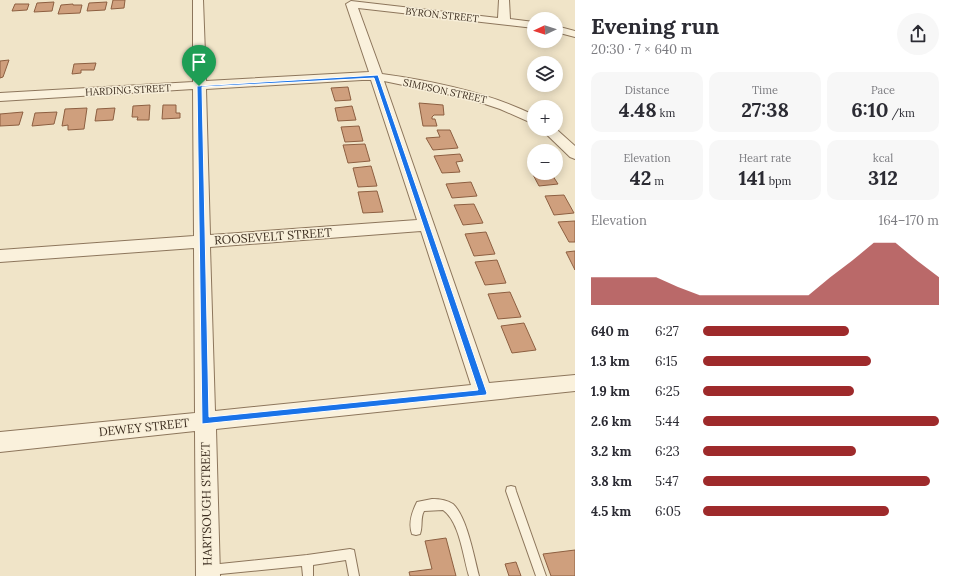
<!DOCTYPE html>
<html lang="en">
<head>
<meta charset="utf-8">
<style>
	:root { --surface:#fff; --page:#f7f7f7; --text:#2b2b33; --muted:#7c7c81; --accent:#9e2a2b }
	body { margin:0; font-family:Lora,serif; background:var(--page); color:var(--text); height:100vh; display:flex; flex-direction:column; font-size:15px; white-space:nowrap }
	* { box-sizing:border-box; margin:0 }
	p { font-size:13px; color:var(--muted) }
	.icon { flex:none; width:22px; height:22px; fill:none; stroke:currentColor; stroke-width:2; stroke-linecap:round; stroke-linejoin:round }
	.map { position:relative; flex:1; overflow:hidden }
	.side { display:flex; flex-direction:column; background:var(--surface); width:380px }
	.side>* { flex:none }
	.needle { width:26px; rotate:266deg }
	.tools { position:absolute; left:527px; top:12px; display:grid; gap:8px }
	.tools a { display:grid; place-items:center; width:36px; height:36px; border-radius:50%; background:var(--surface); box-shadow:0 2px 10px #0003; font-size:20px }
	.pin { position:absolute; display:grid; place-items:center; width:34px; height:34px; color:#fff; margin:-41px -17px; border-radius:50% 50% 50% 0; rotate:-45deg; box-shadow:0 0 4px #0007 }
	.pin .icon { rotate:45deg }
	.round { display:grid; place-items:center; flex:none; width:42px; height:42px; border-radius:21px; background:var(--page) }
	.headline { display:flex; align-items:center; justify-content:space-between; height:68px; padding:0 16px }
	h1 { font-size:22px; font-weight:700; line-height:30px }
	.figures { display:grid; grid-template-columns:repeat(3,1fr); gap:6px; height:68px; padding:4px 16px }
	.figures div { display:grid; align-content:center; border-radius:10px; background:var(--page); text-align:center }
	.figures b { font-size:20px; font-weight:700 }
	.figures small { font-size:11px; font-weight:400 }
	.figures p { font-size:11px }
	.chart { height:112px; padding:8px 16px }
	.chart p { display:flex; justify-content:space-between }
	.chart svg { width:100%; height:72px; margin-top:4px; fill:var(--accent); opacity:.7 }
	ul { padding:0 16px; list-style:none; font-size:13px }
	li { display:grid; grid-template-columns:64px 48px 1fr; align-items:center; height:30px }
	li i { height:10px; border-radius:5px; background:var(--accent) }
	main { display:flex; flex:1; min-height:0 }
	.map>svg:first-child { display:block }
	.building { fill:#cf9f7d; stroke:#8d5f41 }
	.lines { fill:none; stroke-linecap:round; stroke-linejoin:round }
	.lane-casing { stroke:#8d765c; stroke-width:2 }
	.street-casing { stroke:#8d765c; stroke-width:2 }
	.lane { fill:#faf1dc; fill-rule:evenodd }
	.street { fill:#faf1dc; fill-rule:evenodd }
	.route { fill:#1a73e8; stroke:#fff; fill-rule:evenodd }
	.labels { text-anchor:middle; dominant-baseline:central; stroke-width:3; stroke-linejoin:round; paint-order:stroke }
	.far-street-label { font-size:10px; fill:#3d2e20; stroke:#f7eed8 }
	.street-label { font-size:12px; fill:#3d2e20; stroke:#f7eed8 }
</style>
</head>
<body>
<main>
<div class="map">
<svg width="575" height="576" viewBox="0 0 575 576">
	<rect width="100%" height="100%" fill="#f0e4c8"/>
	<g class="building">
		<path d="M113,0h12l-1,8 -13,1z"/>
		<path d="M54,2l-2,9 -18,1 3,-9z"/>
		<path d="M107,2l-2,8 -18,1 2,-8z"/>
		<path d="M15,4h14l-2,6 -15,1z"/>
		<path d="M73,4v1h9l-2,8 -22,1 3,-9z"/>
		<path d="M9,60l-6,17 -3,1v-17z"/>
		<path d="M96,63l-2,7h-13v3l-9,1 2,-10z"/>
		<path d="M348,87l3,13 -16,1 -4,-13z"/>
		<path d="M419,103l24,2 1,10h-10l-2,2v2h3l2,7h-14z"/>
		<path d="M150,105l-1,15h-12l1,-3h-6l1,-11z"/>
		<path d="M163,105h13v8h4v5l-18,1z"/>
		<path d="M352,106l4,14 -18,1 -3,-13z"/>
		<path d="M87,108l-3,21 -16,1v-5l-6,1 3,-17z"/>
		<path d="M115,108l-2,12 -18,1 2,-12z"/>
		<path d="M23,112l-4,13 -19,1v-12z"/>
		<path d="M57,112l-3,12 -22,2 3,-13z"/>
		<path d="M359,126l4,15 -18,1 -4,-15z"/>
		<path d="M437,130h13l8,18 -25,2 -7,-12 14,-1z"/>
		<path d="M365,144l5,17 -22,2 -5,-18z"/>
		<path d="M460,154l3,7 -7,1 4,10 -18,1 -8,-17z"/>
		<path d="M371,166l6,20 -19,1 -5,-19z"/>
		<path d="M534,168v5h17l7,11 -19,2 -9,-17z"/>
		<path d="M471,182l6,14 -25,2 -6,-14z"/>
		<path d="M377,191l6,21 -20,1 -5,-21z"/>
		<path d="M564,195l10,18 -20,2 -9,-19z"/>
		<path d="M474,204l9,19 -20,2 -9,-20z"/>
		<path d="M575,221v21h-6l-11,-20z"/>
		<path d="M486,232l9,22 -21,2 -9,-22z"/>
		<path d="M575,251v19l-9,-18z"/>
		<path d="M497,260l9,23 -21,2 -10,-23z"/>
		<path d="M510,292l11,25 -23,2 -10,-25z"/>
		<path d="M524,323l12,27 -24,3 -11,-27z"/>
		<path d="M446,538l10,38h-46l-1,-4 23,-3 -7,-28z"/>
		<path d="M575,550v26h-24l-8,-22z"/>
		<path d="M516,562l5,14h-12l-4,-12z"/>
	</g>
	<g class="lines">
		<g class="lane-casing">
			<g id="lane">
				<path d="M511,486l4,1 1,4 30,85h-10l-30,-85 1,-4z"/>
				<path d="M432,499c7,0 15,1 21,5 14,13 21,53 26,72h-10c-6,-19 -9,-54 -26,-66l-19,1c-4,7 -1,15 -4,23l-4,1 -4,-1c-4,-11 0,-22 5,-32z"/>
				<path d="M350,549l4,1 5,26h-10l-3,-16 -33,5v11h-10l-1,-10 -92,9 -4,-1 -1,-4 1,-4 4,-1 97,-10z"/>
			</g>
		</g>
		<g class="street-casing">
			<g id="street">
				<path d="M193,0h10l3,81 163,-9 -23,-68 5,-3 147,17 1,-18h10l1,19 24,3v6l-176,-20 24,66c51,7 105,18 152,41v9l-34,-15 -30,-10 -86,-18 105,302 86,-8v16l-359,38 4,147h-24l-1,-145 -195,21v-20l195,-19 -1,-165 -194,14v-12l194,-14 -1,-147 -193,12v-8l193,-11zM362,80h9l46,140 -207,15 -4,-146zM421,231l50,154 -256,26 -5,-164z"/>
				<path d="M556,26l19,5v6l-19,-5z"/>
				<path d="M541,129h15l19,17v13l-5,-2z"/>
			</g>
		</g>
		<use href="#lane" class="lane"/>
		<use href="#street" class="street"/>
	</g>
	<path class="route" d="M378,75l109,318 -1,2 -284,29 -5,-338zM374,78l104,312 -269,27 -7,-330z"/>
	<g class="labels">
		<g class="far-street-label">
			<text transform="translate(442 15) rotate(6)">BYRON STREET</text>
			<text transform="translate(128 90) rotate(-3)">HARDING STREET</text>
			<text transform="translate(445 91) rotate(12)">SIMPSON STREET</text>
		</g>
		<g class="street-label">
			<text transform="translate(273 236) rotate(-4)">ROOSEVELT STREET</text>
			<text transform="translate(144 427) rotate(-6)">DEWEY STREET</text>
			<text transform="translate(206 504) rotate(-91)">HARTSOUGH STREET</text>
		</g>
	</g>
</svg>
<div class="tools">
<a><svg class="needle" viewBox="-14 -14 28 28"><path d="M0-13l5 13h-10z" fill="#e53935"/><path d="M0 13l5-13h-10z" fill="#7c7c81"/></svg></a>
<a><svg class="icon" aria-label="layers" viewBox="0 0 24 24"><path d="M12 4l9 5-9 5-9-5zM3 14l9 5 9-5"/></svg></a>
<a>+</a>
<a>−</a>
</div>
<div class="pin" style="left:199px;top:86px;background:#1e9e55"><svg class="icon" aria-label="arrive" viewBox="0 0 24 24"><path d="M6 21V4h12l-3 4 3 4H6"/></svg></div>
</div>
<section class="side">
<div class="headline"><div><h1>Evening run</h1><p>20:30 · 7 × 640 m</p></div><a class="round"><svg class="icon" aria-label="share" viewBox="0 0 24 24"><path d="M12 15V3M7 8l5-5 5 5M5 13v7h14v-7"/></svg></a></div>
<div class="figures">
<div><p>Distance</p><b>4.48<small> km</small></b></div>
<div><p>Time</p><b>27:38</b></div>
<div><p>Pace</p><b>6:10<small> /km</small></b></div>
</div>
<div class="figures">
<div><p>Elevation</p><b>42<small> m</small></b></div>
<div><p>Heart rate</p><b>141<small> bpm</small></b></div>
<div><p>kcal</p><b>312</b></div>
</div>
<div class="chart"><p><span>Elevation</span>164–170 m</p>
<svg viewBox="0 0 160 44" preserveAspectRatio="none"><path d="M0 44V27L10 27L20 27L30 27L40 33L50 38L60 38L70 38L80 38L90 38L100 38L110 27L120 17L130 6L140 6L150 17L160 27V44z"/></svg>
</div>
<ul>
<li><b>640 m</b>6:27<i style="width:62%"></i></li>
<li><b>1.3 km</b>6:15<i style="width:71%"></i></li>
<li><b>1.9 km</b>6:25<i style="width:64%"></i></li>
<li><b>2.6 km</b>5:44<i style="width:100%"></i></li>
<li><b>3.2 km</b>6:23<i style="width:65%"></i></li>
<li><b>3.8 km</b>5:47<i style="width:96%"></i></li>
<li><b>4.5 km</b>6:05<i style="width:79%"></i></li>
</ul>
</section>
</main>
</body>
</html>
